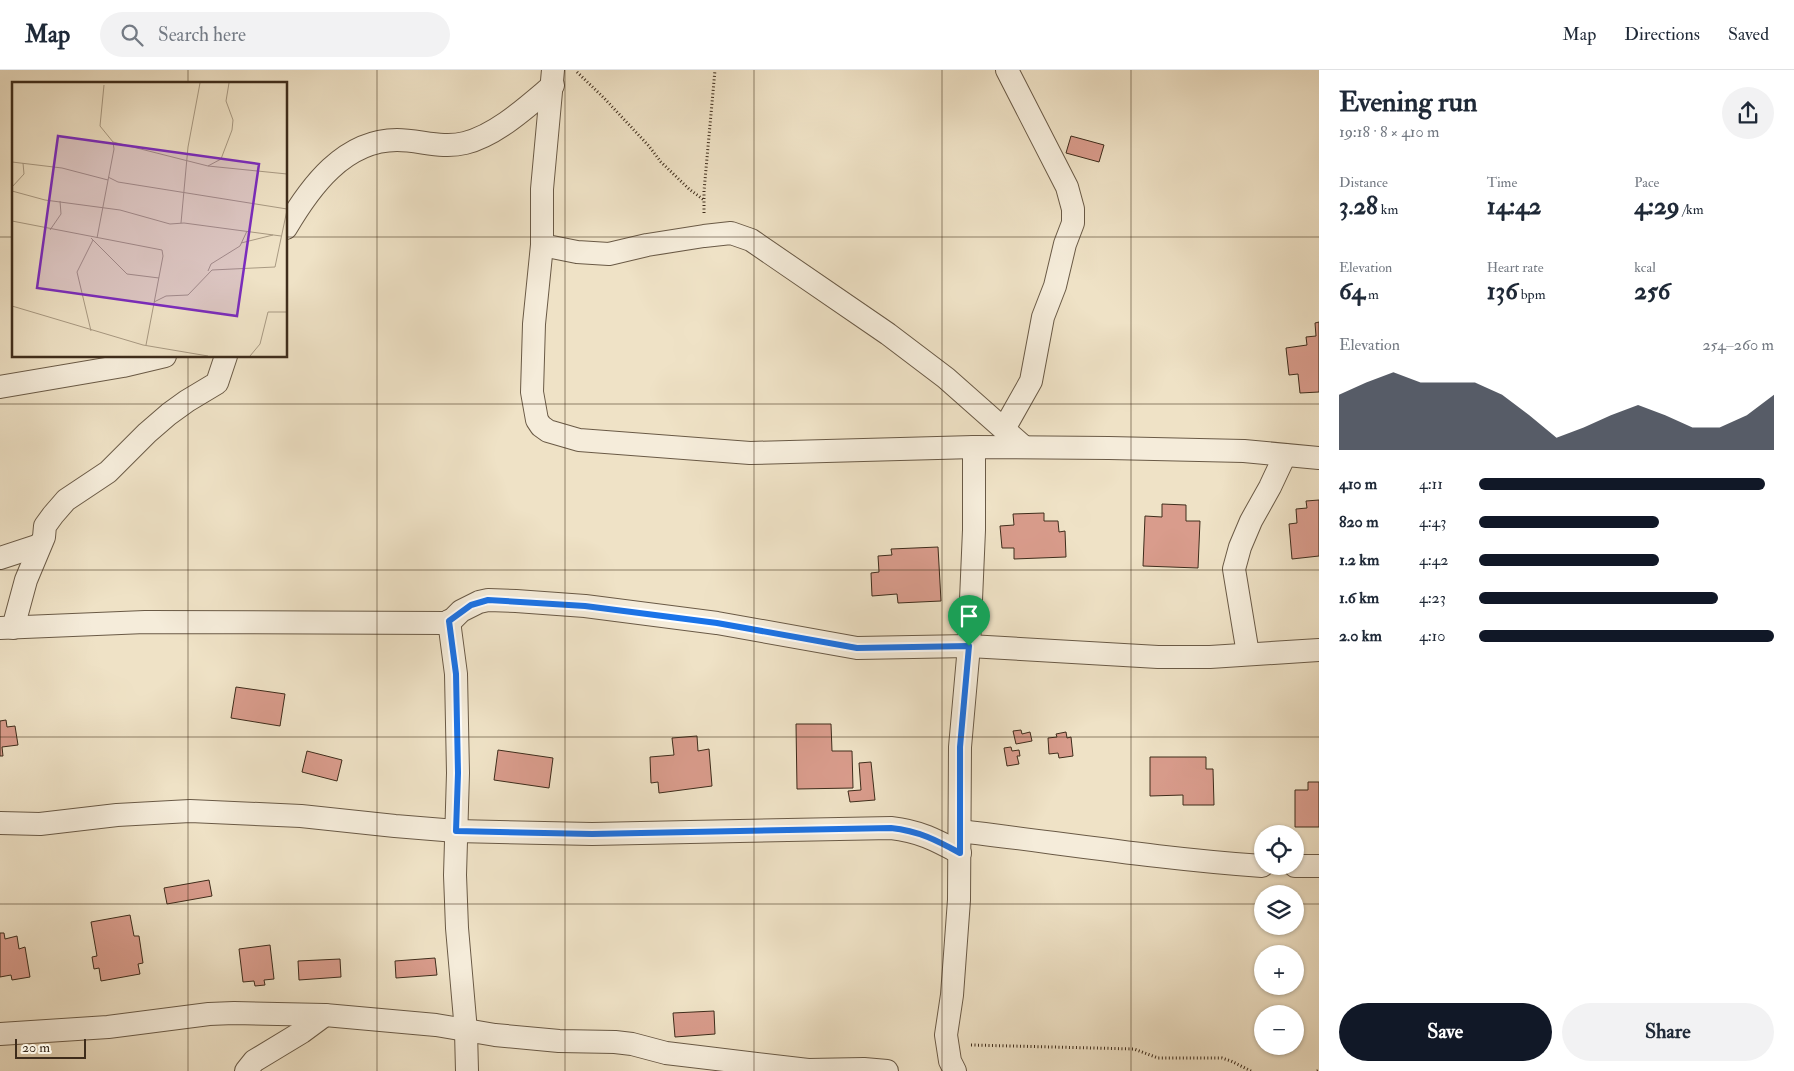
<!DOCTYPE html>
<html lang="en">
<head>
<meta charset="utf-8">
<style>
	:root { --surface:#fff; --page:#f2f2f3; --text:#1f2937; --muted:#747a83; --line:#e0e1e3; --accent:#111827 }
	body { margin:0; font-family:"IM FELL Double Pica",serif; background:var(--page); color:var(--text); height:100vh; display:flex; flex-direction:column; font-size:19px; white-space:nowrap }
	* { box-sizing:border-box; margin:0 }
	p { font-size:16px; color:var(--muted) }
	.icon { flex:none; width:28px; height:28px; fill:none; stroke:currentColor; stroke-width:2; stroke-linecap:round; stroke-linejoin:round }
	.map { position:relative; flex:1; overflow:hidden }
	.sheet { display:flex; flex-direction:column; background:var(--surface); width:475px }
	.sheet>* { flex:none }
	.fabs { position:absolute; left:1254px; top:755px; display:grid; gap:10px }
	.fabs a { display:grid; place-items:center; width:50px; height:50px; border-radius:50%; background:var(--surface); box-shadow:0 1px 4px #0004; font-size:25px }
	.scale { position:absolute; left:15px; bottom:12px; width:71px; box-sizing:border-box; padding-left:5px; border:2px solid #3e2c1b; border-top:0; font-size:14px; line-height:18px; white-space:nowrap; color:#3e2c1b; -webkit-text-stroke:4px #f5ecda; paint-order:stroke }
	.pin { position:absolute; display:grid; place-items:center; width:42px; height:42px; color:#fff; margin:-51px -21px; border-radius:50% 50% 50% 0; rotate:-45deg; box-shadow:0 0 5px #0007 }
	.pin .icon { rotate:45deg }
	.round { display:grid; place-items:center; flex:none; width:52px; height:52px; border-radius:26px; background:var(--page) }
	.head { display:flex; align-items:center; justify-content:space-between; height:85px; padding:0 20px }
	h1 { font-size:28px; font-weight:700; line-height:38px }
	.figures { display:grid; grid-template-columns:repeat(3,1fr); gap:8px; height:85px; padding:5px 20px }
	.figures div { display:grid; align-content:center }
	.figures b { font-size:25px; font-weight:700 }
	.figures small { font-size:14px; font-weight:400 }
	.figures p { font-size:14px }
	.chart { height:140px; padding:10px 20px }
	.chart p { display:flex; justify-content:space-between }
	.chart svg { width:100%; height:90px; margin-top:5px; fill:var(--accent); opacity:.7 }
	.button { display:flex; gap:10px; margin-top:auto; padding:10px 20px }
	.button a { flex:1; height:58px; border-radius:30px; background:var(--accent); color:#fff; font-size:20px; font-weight:700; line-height:58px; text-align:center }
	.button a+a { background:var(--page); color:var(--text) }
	ul { padding:0 20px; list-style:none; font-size:16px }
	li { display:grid; grid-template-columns:80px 60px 1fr; align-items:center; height:38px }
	li i { height:12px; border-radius:6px; background:var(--accent) }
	header { display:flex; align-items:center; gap:30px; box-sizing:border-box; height:70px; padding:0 25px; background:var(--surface); border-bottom:1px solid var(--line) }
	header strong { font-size:24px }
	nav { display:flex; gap:28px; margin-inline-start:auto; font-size:18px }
	.search { width:350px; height:45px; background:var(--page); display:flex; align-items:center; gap:12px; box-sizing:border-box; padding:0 18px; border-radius:28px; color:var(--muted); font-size:19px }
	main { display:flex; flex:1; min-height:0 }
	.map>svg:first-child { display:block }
	.building { fill:#d99c8c; stroke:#3e2c1b }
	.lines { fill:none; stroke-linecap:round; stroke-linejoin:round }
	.street-casing { stroke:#6a5a46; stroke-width:24 }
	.path { stroke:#3e2c1b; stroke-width:3; stroke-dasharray:1 2.5; stroke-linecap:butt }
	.street { stroke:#f5ecda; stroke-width:22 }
	.route-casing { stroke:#fff; stroke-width:10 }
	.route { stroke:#1a73e8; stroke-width:6 }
	.grid { fill:none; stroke:#3e2c1b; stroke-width:1; stroke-opacity:0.55 }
	.inset-road { fill:none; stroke:#a89982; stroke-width:1 }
	.view { fill:#7b2cbf; fill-opacity:0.15; stroke:#7b2cbf; stroke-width:2.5 }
	.inset-edge { fill:none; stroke:#3e2c1b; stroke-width:2.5 }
</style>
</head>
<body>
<header>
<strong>Map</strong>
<div class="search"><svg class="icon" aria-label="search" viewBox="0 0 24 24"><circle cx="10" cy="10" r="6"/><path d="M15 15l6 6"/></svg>Search here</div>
<nav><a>Map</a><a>Directions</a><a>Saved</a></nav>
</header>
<main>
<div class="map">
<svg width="1319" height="1001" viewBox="0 0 1319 1001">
	<rect width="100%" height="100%" fill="#efe2c6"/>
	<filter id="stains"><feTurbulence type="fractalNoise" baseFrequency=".004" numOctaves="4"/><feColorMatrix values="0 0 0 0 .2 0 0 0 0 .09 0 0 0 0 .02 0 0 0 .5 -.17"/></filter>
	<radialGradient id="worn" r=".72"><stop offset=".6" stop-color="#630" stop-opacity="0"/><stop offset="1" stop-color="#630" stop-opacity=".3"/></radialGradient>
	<g class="building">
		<path d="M1071,66l33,9 -5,17 -33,-9z"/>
		<path d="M1319,252v70l-19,1 -2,-19 -9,1 -3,-27 21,-3 -1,-8 10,-1 -1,-13z"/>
		<path d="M1319,430v56l-27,3 -3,-35 8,-1 -1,-14 11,-1 -1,-7z"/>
		<path d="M1162,434l24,1v16h14l-2,47 -55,-2 2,-50 17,1z"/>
		<path d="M1044,443v8h14l1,11 6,-1 1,26 -52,2v-11h-12l-2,-22 14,-1 -1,-11z"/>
		<path d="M938,477l3,54 -43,2 -1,-9 -25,2 -1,-23 8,-1 -1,-16 14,-1 -1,-6z"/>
		<path d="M236,617l49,7 -5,32 -49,-8z"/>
		<path d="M6,650l1,7 8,-1 3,19 -16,2 1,9h-3v-35z"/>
		<path d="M796,654h35l1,27h20l1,37 -56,1z"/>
		<path d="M1021,660l1,4 8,-2 2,9 -16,3 -3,-13z"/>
		<path d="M1066,662l1,6 4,-1 2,19 -14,2 -1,-5 -9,1 -1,-16 9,-1 -1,-3z"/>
		<path d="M697,666l1,15 11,-2 3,37 -53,7 -1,-11 -7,1 -1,-26 24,-2 -2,-17z"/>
		<path d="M1011,677l1,4 7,-1 1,6h-3l2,8 -12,2 -3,-18z"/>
		<path d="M498,680l55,8 -4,30 -55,-8z"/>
		<path d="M307,681l35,9 -5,21 -35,-9z"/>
		<path d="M1150,687h56v12h7l1,36h-31v-10l-33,1z"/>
		<path d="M871,692l4,38 -25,2 -2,-11 13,-1 -2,-27z"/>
		<path d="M1308,712h11v45h-24v-37h13z"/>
		<path d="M209,810l3,16 -45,8 -3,-16z"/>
		<path d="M130,845l4,21h5l4,27 -5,1 2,10 -39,7 -2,-13 -5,1 -2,-12 5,-1 -6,-34z"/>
		<path d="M0,863h4l1,6 12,-3 2,13 6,-2 5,30 -18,3 -1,-5 -11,2z"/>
		<path d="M270,875l4,34 -10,1 1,5 -10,1 -1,-5 -11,1 -4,-33z"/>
		<path d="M435,888l2,17 -41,3 -1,-17z"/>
		<path d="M340,889l1,18 -42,3 -1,-19z"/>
		<path d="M714,941l1,23 -40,3 -2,-24z"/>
	</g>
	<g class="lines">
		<g class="street-casing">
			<g id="street">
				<path d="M553,0l-11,119v56l-8,79 -2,68 5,28 4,6 7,5 31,9 171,13 224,-6 135,1 135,3 75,7"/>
				<path d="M286,158c24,-41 58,-88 111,-88 23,0 45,9 68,3 32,-8 63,-37 88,-58"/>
				<path d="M542,175l35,7 32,2 38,-9 57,-9 27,-3 20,7 137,94 58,44 78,69"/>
				<path d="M0,317l123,-21 42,-10"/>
				<path d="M1004,359l27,-48 12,-64 12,-31 10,-42 8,-21v-14l-6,-22 -60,-117"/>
				<path d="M0,488l40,-13"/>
				<path d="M449,551l7,53 2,99 -3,102 2,53 9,103 1,40"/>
				<path d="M0,558l145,-6 301,1 6,-3 9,-9 18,-9 9,-2 28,1 69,5 132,17 140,25 112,-2 189,11h52l109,-7"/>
				<path d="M13,558l13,-48 18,-43 1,-11 8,-11 13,-15 42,-28 39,-39 22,-19 18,-13 30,-18 9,-27"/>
				<path d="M1248,584l-14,-85 6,-22 11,-26 19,-34 15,-32"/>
				<path d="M0,753l40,1 77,-9 73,-4 111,5 94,10 61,5 136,3 299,-6c28,3 45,12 69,25"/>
				<path d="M960,761c101,12 201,28 302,35"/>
				<path d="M1295,796h24"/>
				<path d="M0,964l108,-7 101,-13 25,-1 91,2 111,10 59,10 64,6 56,1 17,2 34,9 142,17 56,-1 23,2"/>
				<path d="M246,1001l8,-10 48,-29 23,-17"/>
				<path d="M955,1001l-5,-10 -4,-26 6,-40 7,-95 1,-153 9,-101 5,-116v-83"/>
			</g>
		</g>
		<g class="path">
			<path d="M577,2l27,26 44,47 13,17 28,27 15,11"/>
			<path d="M704,143v-22l11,-121"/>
			<path d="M971,975l163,4 24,9h64l9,3 20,10"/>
			<path d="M1317,1001l2,-1"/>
		</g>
		<use href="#street" class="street"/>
	</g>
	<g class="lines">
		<g class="route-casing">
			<path id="route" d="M488,530l97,6 132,17 140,25 112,-2 -9,101v106c-24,-13 -41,-22 -69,-25l-299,6 -136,-3 2,-58 -2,-99 -7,-53 22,-16z"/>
		</g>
		<use href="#route" class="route"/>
	</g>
	<path class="grid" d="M188,0v14M377,0v1001M565,0v1001M754,0v1001M942,0v1001M1131,0v1001M0,167h14M286,167h1033M188,286v715M0,334h1319M0,500h1319M0,667h1319M0,834h1262M1295,834h24"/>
	<g transform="translate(12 12)">
		<rect width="275" height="275" fill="#efe2c6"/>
		<path class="inset-road" d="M101,60l95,24 79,8M0,80l50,6 46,12M196,84l13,-7 11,-29 1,-10 -7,-19 3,-18M96,95l10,5 169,27M0,105l12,-13 -1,-11M0,109l33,9 75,10 50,14 14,-1 97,13M0,139l150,29 1,6 -17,89M169,141l7,-76 12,-64M38,148l11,-16 -1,-13M79,156l36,36 32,4M85,156l17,-89 -1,-7 -13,-16 4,-41M229,161l32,-8M196,189l3,-7 29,-18 7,-15M142,220l12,-6 22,-1 24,-25 63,-3 12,-57M0,224l131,39 65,11M79,249l-14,-59 16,-32M238,274l10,-12 8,-32h19"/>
		<path class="view" d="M46,54l201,28 -22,152 -200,-28z"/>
		<rect width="275" height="275" class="inset-edge"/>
	</g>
	<rect width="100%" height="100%" filter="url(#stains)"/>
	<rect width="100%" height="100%" fill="url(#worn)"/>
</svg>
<div class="fabs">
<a><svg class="icon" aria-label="locate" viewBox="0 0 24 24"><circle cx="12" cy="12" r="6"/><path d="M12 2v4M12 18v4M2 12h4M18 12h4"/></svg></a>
<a><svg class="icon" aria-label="layers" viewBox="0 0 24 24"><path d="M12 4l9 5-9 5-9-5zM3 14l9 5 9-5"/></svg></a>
<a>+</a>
<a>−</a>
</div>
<div class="scale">20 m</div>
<div class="pin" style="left:969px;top:576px;background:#1e9e55"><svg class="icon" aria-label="arrive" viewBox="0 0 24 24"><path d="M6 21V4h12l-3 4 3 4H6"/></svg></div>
</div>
<section class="sheet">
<div class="head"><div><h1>Evening run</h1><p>19:18 · 8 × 410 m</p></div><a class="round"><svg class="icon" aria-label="share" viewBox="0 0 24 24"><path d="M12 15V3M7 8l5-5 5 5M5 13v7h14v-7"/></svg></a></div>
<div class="figures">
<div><p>Distance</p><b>3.28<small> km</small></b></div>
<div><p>Time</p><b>14:42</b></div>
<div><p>Pace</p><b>4:29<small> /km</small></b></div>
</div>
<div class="figures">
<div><p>Elevation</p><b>64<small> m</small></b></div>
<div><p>Heart rate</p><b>136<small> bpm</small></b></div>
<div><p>kcal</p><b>256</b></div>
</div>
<div class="chart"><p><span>Elevation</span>254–260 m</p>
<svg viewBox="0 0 160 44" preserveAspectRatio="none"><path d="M0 44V17L10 11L20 6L30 11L40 11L50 11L60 17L70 27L80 38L90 33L100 27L110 22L120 27L130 33L140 33L150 27L160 17V44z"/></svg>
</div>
<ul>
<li><b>410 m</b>4:11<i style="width:97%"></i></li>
<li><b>820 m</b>4:43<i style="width:61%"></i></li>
<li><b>1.2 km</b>4:42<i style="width:61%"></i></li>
<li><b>1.6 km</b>4:23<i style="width:81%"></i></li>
<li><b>2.0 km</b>4:10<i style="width:100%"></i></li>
</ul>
<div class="button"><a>Save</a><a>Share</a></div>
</section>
</main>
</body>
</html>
